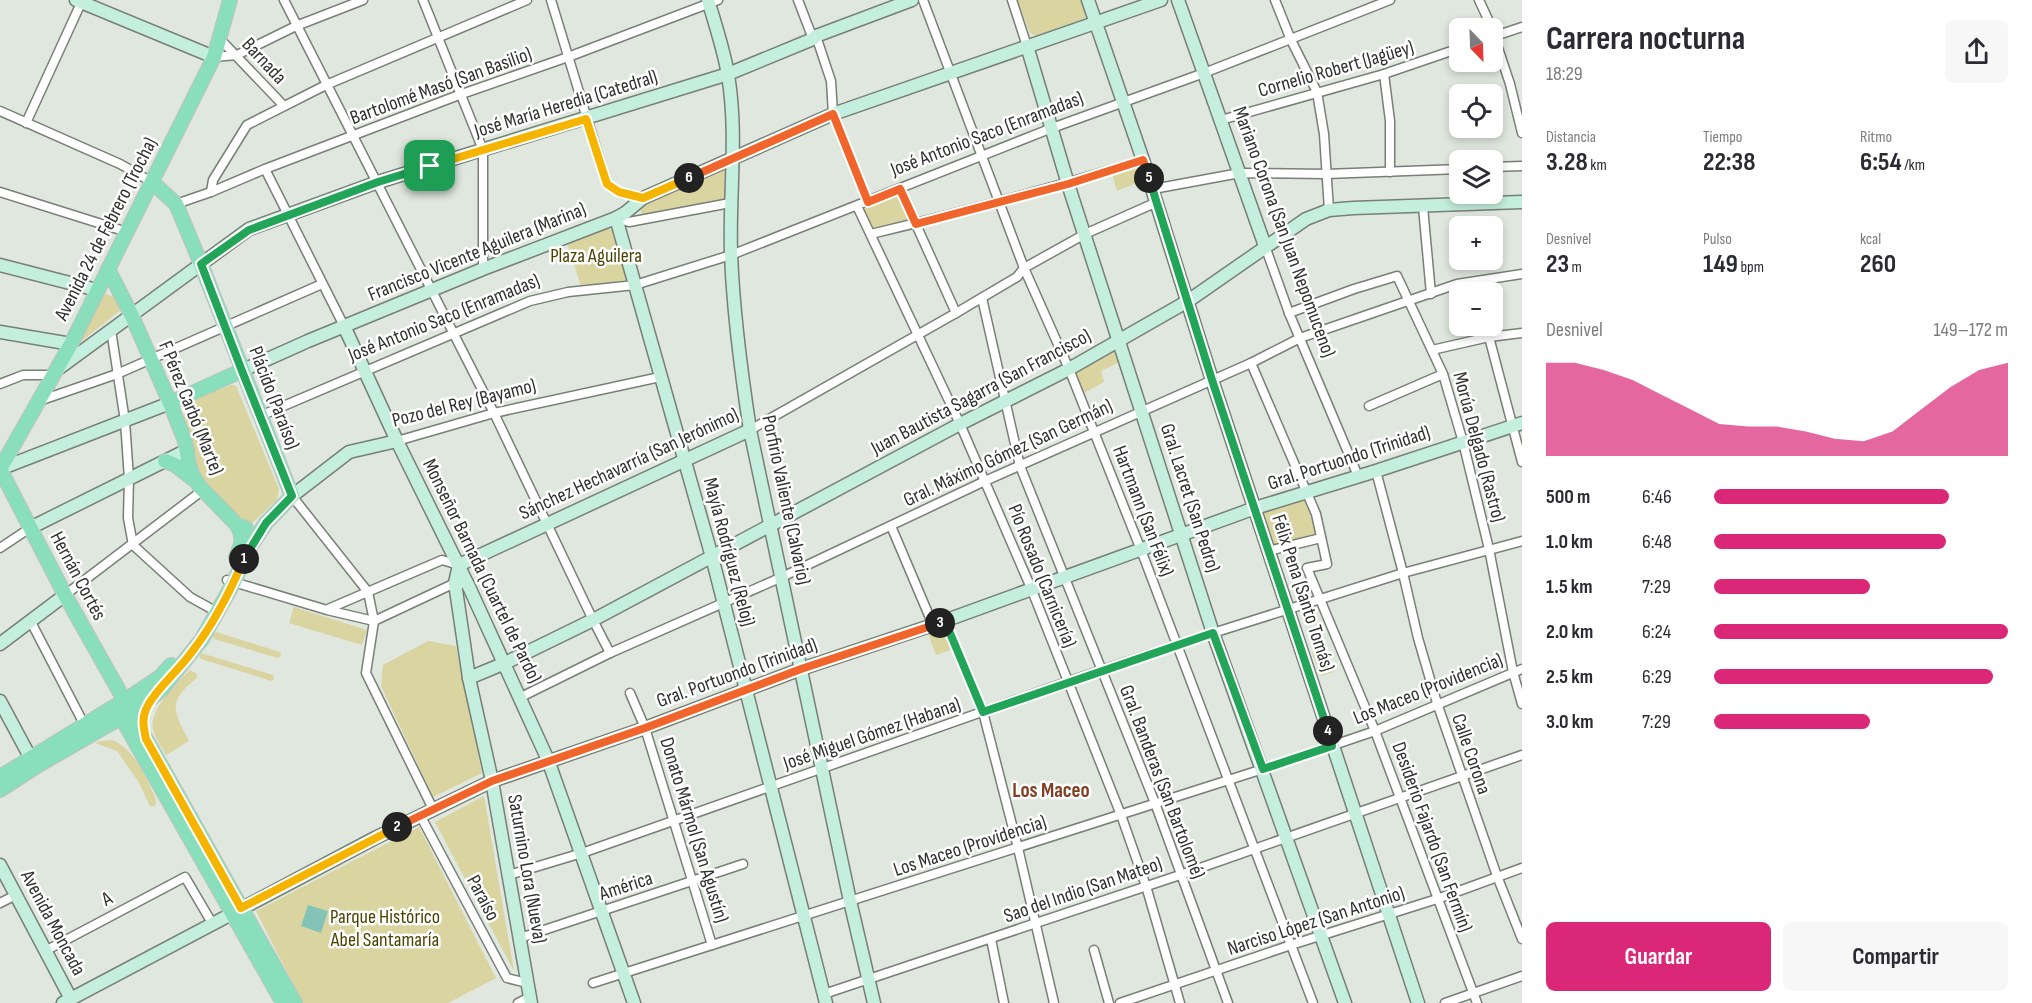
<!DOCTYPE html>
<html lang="es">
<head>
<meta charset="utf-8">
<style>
	:root { --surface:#fff; --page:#f7f7f7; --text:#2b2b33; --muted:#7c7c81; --accent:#db2777 }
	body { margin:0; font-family:"Sofia Sans Condensed",sans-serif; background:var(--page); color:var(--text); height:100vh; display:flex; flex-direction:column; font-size:22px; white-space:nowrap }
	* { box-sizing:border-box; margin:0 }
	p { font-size:20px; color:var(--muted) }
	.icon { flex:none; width:33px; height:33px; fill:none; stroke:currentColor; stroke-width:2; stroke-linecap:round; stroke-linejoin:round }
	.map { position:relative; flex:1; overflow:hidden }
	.sheet { display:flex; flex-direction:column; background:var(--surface); width:510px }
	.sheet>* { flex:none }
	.needle { width:39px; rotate:157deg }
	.tools { position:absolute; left:1449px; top:18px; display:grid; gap:12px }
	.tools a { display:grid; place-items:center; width:54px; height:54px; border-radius:9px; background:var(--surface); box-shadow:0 3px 9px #0003; font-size:30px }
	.pin { position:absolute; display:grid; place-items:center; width:51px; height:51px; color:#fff; margin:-26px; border-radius:12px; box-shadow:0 3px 9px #0006 }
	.km { position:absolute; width:30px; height:30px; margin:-15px; border-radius:50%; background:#222; color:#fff; font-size:16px; line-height:30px; text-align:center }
	.round { display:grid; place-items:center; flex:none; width:63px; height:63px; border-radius:9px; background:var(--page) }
	.headline { display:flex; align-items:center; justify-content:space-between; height:102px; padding:0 24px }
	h1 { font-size:33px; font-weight:700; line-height:45px }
	.figures { display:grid; grid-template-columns:repeat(3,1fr); gap:9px; height:102px; padding:6px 24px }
	.figures div { display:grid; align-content:center }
	.figures b { font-size:26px; font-weight:700 }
	.figures small { font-size:16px; font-weight:400 }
	.figures p { font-size:16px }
	.chart { height:168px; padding:12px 24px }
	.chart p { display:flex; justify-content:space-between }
	.chart svg { width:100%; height:108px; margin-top:6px; fill:var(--accent); opacity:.7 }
	.primary-button { display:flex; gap:12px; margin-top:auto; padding:12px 24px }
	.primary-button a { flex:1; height:69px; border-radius:9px; background:var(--accent); color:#fff; font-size:24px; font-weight:700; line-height:69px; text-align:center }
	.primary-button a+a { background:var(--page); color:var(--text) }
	ul { padding:0 24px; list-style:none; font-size:20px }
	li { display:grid; grid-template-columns:96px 72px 1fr; align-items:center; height:45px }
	li i { height:15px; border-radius:8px; background:var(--accent) }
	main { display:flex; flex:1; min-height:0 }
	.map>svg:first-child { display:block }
	.green { fill:#dad4a1 }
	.water { fill:#84c4b8 }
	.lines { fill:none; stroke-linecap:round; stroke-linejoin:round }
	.street-casing { stroke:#787f76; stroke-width:11 }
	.secondary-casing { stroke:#787f76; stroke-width:15 }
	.primary-casing { stroke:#c1c2c0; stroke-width:16 }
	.street { stroke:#fff; stroke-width:8 }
	.secondary { stroke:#c4eedd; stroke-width:12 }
	.primary { stroke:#89debb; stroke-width:14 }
	.split-1-casing { stroke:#fff; stroke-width:12 }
	.split-2-casing { stroke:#fff; stroke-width:12 }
	.split-3-casing { stroke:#fff; stroke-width:12 }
	.split-4-casing { stroke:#fff; stroke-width:12 }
	.split-5-casing { stroke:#fff; stroke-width:12 }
	.split-6-casing { stroke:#fff; stroke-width:12 }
	.split-7-casing { stroke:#fff; stroke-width:12 }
	.split-1 { stroke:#22a559; stroke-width:8 }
	.split-2 { stroke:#f5b400; stroke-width:8 }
	.split-3 { stroke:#f0652b; stroke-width:8 }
	.split-4 { stroke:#22a559; stroke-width:8 }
	.split-5 { stroke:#22a559; stroke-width:8 }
	.split-6 { stroke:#f0652b; stroke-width:8 }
	.split-7 { stroke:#f5b400; stroke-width:8 }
	.labels { text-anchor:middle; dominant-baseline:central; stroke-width:5; stroke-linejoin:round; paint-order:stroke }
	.street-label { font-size:20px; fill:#2f322e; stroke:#fff }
	.park-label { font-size:20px; fill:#4b4302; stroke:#fff }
	.neighbourhood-label { font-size:21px; font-weight:bold; fill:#803e22; stroke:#fff }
</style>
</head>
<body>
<main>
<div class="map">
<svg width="1522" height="1003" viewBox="0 0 1522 1003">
	<rect width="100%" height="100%" fill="#dfe7de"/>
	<g class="green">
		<path d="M1017,0h67l4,12 -3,6 -49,18 -6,-3z"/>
		<path d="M1139,165l5,15 -27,11 -5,-18z"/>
		<path d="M725,167l-1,34 -77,15 -6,-3v-6l5,-6z"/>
		<path d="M896,195l3,1 11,22 -1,2 -36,9 -9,-19 1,-3z"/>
		<path d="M605,227l10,5 11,48 -45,6 -15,-46z"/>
		<path d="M102,292l14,6 6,11 -44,35z"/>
		<path d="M1115,348l5,14 -19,9 3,11 -22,12 -9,-24z"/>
		<path d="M231,385l5,1 43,103 -2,11 -25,23 -10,-2 -43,-47c-4,-10 -2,-19 -6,-28 -3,-10 -10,-21 -9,-32 0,-13 35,-24 47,-29z"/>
		<path d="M1304,497l13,38 -44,11 -12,-35z"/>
		<path d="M294,607l73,23 -5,15 -73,-22z"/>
		<path d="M944,624l9,25 -17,6 -9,-24z"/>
		<path d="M216,632l64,20 1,4 -3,2 -64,-19 -2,-4z"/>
		<path d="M428,641l28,5 26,127 -49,24 -52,-111 2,-21z"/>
		<path d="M1326,647l8,25 -13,4 -9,-24z"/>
		<path d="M201,653l72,22 1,4 -2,2 -71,-22 -2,-3z"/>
		<path d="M190,670l7,4v4c-31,24 -23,33 -8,63l-23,14c-5,-9 -11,-17 -13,-26 -4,-20 24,-46 37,-59z"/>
		<path d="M112,740c23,9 34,38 44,59l-1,7h-5l-12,-25 -21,-30 -22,-8 5,-2z"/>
		<path d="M484,796l30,175 -79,-149z"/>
		<path d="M419,827l77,151 -48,25h-145l-47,-92z"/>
	</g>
	<path class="water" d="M308,905l20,6 -7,22 -20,-7z"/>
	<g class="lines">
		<g class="street-casing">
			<g id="street">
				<path d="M284,0l210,413 99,207 17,33"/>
				<path d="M423,0l60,150v119"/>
				<path d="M551,0l56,184 12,8 24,6"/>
				<path d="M798,0l15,39"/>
				<path d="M923,0l101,268 45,101 72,181 172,453"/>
				<path d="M1012,0l15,46"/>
				<path d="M1275,0l16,40 26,52 7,42 5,76"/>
				<path d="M1479,0l13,28"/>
				<path d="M1492,30l18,54 12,49"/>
				<path d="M816,36l15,45 2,33 35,88"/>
				<path d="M1492,37l30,-10"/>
				<path d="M220,39l64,67"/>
				<path d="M214,57l23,-2 59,-29 67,-26"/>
				<path d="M1384,74l6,47v51"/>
				<path d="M0,111l120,53 32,18"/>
				<path d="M1221,120l163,-46 76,-26"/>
				<path d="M26,123l55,-120"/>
				<path d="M1492,167l30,-1"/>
				<path d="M265,169l79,157"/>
				<path d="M900,189l56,124"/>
				<path d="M1153,189l87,-16 86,1 134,-5"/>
				<path d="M0,192l127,40"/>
				<path d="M211,192l2,-12 34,-55 79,-40 201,-85"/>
				<path d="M176,204l35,-12 54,-23 194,-74 109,-38 150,-57"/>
				<path d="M857,206l103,218 71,164 90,227 25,71 34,117"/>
				<path d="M1423,207l8,87"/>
				<path d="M616,218l13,4 101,-19"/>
				<path d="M871,234c92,-22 182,-46 272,-74"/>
				<path d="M1265,246l24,67 69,163"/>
				<path d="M982,298l38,168 135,337 73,200"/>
				<path d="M1289,313l65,-24 43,-13 46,98 20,68 26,107 24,123 9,32"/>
				<path d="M111,330l14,91 4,58 -1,39 5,27 57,52 27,15"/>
				<path d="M1489,337l33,125"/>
				<path d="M1432,350l57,-13 33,-4"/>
				<path d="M1251,363l65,151 11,50 -20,4 68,163 102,272"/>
				<path d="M0,384l23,-9h30"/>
				<path d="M39,401l78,-27 205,-90"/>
				<path d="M1369,406l74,-32"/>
				<path d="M260,416l270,-115 38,-9 67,-7 96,-30 321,-127 152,-55 186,-73"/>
				<path d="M750,430l206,-117 61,-36 7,-9 61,-34 72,-32"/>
				<path d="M397,441l97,-28 166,-36"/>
				<path d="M1376,471l27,102 15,65 19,65 60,173 25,63"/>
				<path d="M292,496l76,96 6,29 -8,52 67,136"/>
				<path d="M891,526l42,99"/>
				<path d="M0,548l30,-20"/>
				<path d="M1268,551l53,-13"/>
				<path d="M227,580l100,30 47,11 81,-38 4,2"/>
				<path d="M65,595l138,-105"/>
				<path d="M328,609l114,-49 17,5"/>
				<path d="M945,621l38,91 35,136 36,155"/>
				<path d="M31,622l54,104"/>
				<path d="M630,693l15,35 67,217"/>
				<path d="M521,697l89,-44 172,-76 203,-96 266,-118 49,-25 157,-54 65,-10"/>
				<path d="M420,815l87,163 20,5"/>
				<path d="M509,875l73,-22 485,-171 146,-49 190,-60 119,-32"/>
				<path d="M0,903l16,-8"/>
				<path d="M520,938l223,-74"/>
				<path d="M991,939l13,64"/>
				<path d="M1094,950l15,53"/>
				<path d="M45,951l140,-74 27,46"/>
				<path d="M593,983l670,-214 112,-38 147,-62"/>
				<path d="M824,994l356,-119 342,-120"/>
				<path d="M518,1003l12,-6"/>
				<path d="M1120,1003l171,-58 146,-46 85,-31"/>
				<path d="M1445,1003l77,-27"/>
			</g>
		</g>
		<g class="secondary-casing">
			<g id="secondary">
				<path d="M76,0l138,57"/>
				<path d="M708,0c7,24 16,50 20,75 10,59 1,119 3,178 2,59 10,118 19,177l100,471 24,102"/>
				<path d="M1088,0l55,160 69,220 206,623"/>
				<path d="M1178,0l87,246"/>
				<path d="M1027,46l41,138 145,449 132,370"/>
				<path d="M616,218l96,339 114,446"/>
				<path d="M0,265l97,25"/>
				<path d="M344,326l53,115 73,148 78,171 86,243"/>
				<path d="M0,332l71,12"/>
				<path d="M58,369l191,-140 129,-47 350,-108 85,-35 3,-3 96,-36"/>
				<path d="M241,371l67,-30 175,-72 133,-51 9,-5 18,-15 190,-84 328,-114"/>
				<path d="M0,469l170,-66"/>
				<path d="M292,496l57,-44 48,-11"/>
				<path d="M30,528l157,-78"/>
				<path d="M0,644l65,-49"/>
				<path d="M469,678l36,-15 88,-43 367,-196 109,-55 119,-68 118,-82 23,-9 24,-2 169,-6"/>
				<path d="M0,701l30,56"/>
				<path d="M0,865l71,134"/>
				<path d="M63,1003l312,-165 117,-57 153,-53 156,-59 132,-44 322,-117 121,-37 146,-48"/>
				<path d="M531,1003l-39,-222 -23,-103 -14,-95 4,-18 291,-135"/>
			</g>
		</g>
		<g class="primary-casing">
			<g id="primary">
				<path d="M108,269l24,47 38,87 15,38 4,24 4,11 7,11 37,38 9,3"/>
				<path d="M170,403l71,-32"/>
				<path d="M165,461l10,4 18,14"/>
				<path d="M0,469l65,126 230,408"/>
				<path d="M0,469l71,-125 143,-287 16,-57"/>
				<path d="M236,557c6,-13 8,-19 1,-32"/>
				<path d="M121,709v8l162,286"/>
				<path d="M0,777l133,-82 27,-18 11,-12"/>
				<path d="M0,790l37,-24 78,-45 38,-24 9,-8 40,-50 32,-57 14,-32 18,-27 26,-27 -91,-232 -25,-60 -24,-22"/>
			</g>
		</g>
		<use href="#street" class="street"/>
		<use href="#secondary" class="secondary"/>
		<use href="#primary" class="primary"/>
	</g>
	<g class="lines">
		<g class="split-1-casing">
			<path id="split-1" d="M244,559l22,-36 26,-27 -50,-125 -41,-107 48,-34 129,-48 52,-16"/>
		</g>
		<g class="split-2-casing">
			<path id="split-2" d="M244,559c-14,33 -31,66 -53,94 -11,16 -41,42 -46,59 -3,9 -1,17 1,27l95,169 156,-81"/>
		</g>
		<g class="split-3-casing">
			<path id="split-3" d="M397,827l95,-46 153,-53 156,-59 139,-46"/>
		</g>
		<g class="split-4-casing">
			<path id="split-4" d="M940,623l5,-2 38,91 230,-79 50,136 69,-23 -4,-15"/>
		</g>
		<g class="split-5-casing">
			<path id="split-5" d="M1149,178l63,202 116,351"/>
		</g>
		<g class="split-6-casing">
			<path id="split-6" d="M689,178l144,-64 35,88 32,-13 16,35 152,-40 75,-24 6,18"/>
		</g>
		<g class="split-7-casing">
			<path id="split-7" d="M430,166l156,-47 21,65 12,8 24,6 46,-20"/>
		</g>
		<use href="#split-1" class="split-1"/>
		<use href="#split-2" class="split-2"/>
		<use href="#split-3" class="split-3"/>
		<use href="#split-4" class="split-4"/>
		<use href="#split-5" class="split-5"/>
		<use href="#split-6" class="split-6"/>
		<use href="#split-7" class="split-7"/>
	</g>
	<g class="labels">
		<g class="street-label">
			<text transform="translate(264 61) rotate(47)">Barnada</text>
			<text transform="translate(1336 69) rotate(-16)">Cornelio Robert (Jagüey)</text>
			<text transform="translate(441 86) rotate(-20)">Bartolomé Masó (San Basilio)</text>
			<text transform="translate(566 104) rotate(-17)">José María Heredia (Catedral)</text>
			<text transform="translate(987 134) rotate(-21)">José Antonio Saco (Enramadas)</text>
			<text transform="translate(106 229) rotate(-63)">Avenida 24 de Febrero (Trocha)</text>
			<text transform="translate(1284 232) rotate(70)">Mariano Corona (San Juan Nepomuceno)</text>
			<text transform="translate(477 252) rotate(-22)">Francisco Vicente Aguilera (Marina)</text>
			<text transform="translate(444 318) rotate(-22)">José Antonio Saco (Enramadas)</text>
			<text transform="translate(981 392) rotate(-28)">Juan Bautista Sagarra (San Francisco)</text>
			<text transform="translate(274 398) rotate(69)">Plácido (Paraíso)</text>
			<text transform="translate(464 403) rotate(-14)">Pozo del Rey (Bayamo)</text>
			<text transform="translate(191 408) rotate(68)">F Pérez Carbó (Marte)</text>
			<text transform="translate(1479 447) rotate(75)">Morúa Delgado (Rastro)</text>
			<text transform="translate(1008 453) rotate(-25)">Gral. Máximo Gómez (San Germán)</text>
			<text transform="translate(1349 458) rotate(-18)">Gral. Portuondo (Trinidad)</text>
			<text transform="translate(629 464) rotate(-25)">Sánchez Hechavarría (San Jerónimo)</text>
			<text transform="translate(1190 498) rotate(72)">Gral. Lacret (San Pedro)</text>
			<text transform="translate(786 500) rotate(78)">Porfirio Valiente (Calvario)</text>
			<text transform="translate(1143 511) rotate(69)">Hartmann (San Félix)</text>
			<text transform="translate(729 552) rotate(75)">Mayía Rodríguez (Reloj)</text>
			<text transform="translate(482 571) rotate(64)">Monseñor Barnada (Cuartel de Pardo)</text>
			<text transform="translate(78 576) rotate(62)">Hernán Cortés</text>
			<text transform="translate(1042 576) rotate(68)">Pío Rosado (Carnicería)</text>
			<text transform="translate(1303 593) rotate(72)">Félix Pena (Santo Tomás)</text>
			<text transform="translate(737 673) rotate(-20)">Gral. Portuondo (Trinidad)</text>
			<text transform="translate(1428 689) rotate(-22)">Los Maceo (Providencia)</text>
			<text transform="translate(872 734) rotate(-19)">José Miguel Gómez (Habana)</text>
			<text transform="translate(1471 754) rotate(71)">Calle Corona</text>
			<text transform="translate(1162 782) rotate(69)">Gral. Banderas (San Bartolomé)</text>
			<text transform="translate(694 830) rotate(73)">Donato Mármol (San Agustín)</text>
			<text transform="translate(1432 837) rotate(70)">Desiderio Fajardo (San Fermín)</text>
			<text transform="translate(970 846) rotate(-18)">Los Maceo (Providencia)</text>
			<text transform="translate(527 869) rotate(80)">Saturnino Lora (Nueva)</text>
			<text transform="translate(626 886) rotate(-18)">América</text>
			<text transform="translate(1083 890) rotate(-19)">Sao del Indio (San Mateo)</text>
			<text transform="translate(483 898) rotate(62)">Paraíso</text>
			<text transform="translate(107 899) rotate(-28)">A</text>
			<text transform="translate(1316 921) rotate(-18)">Narciso López (San Antonio)</text>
			<text transform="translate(53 923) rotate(62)">Avenida Moncada</text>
		</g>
		<g class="park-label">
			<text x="596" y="256">Plaza Aguilera</text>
			<text x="385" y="917">Parque Histórico<tspan x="385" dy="23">Abel Santamaría</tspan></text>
		</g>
		<g class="neighbourhood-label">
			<text x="1051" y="790">Los Maceo</text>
		</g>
	</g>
</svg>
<div class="tools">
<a><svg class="needle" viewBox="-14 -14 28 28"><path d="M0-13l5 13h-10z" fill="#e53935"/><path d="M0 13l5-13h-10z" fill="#7c7c81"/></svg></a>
<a><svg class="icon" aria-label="locate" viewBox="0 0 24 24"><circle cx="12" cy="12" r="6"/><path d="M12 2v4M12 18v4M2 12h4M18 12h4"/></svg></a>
<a><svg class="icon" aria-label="layers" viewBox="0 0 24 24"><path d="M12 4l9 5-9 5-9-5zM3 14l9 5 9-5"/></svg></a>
<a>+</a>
<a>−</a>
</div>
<div class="pin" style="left:430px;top:166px;background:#1e9e55"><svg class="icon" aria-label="arrive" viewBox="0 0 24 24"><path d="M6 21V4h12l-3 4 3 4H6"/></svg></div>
<b class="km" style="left:244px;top:559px">1</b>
<b class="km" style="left:397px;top:827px">2</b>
<b class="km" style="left:940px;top:623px">3</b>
<b class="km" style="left:1328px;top:731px">4</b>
<b class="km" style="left:1149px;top:178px">5</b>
<b class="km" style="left:689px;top:178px">6</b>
</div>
<section class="sheet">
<div class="headline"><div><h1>Carrera nocturna</h1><p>18:29</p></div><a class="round"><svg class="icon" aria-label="share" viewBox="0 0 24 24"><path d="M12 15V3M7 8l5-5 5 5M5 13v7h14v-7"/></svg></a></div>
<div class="figures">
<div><p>Distancia</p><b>3.28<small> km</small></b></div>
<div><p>Tiempo</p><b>22:38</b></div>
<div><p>Ritmo</p><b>6:54<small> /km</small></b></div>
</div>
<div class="figures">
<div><p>Desnivel</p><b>23<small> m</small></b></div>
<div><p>Pulso</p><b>149<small> bpm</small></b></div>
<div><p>kcal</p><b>260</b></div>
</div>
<div class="chart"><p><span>Desnivel</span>149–172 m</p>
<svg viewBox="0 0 160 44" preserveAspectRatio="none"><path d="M0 44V6L10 6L20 9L30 13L40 19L50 25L60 31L70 32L80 32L90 34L100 37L110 38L120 34L130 25L140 16L150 9L160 6V44z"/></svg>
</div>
<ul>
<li><b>500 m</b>6:46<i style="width:80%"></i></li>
<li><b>1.0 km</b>6:48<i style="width:79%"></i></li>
<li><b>1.5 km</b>7:29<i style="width:53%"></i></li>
<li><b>2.0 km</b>6:24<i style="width:100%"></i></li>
<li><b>2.5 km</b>6:29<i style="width:95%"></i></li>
<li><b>3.0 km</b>7:29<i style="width:53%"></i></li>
</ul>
<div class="primary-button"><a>Guardar</a><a>Compartir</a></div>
</section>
</main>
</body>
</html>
